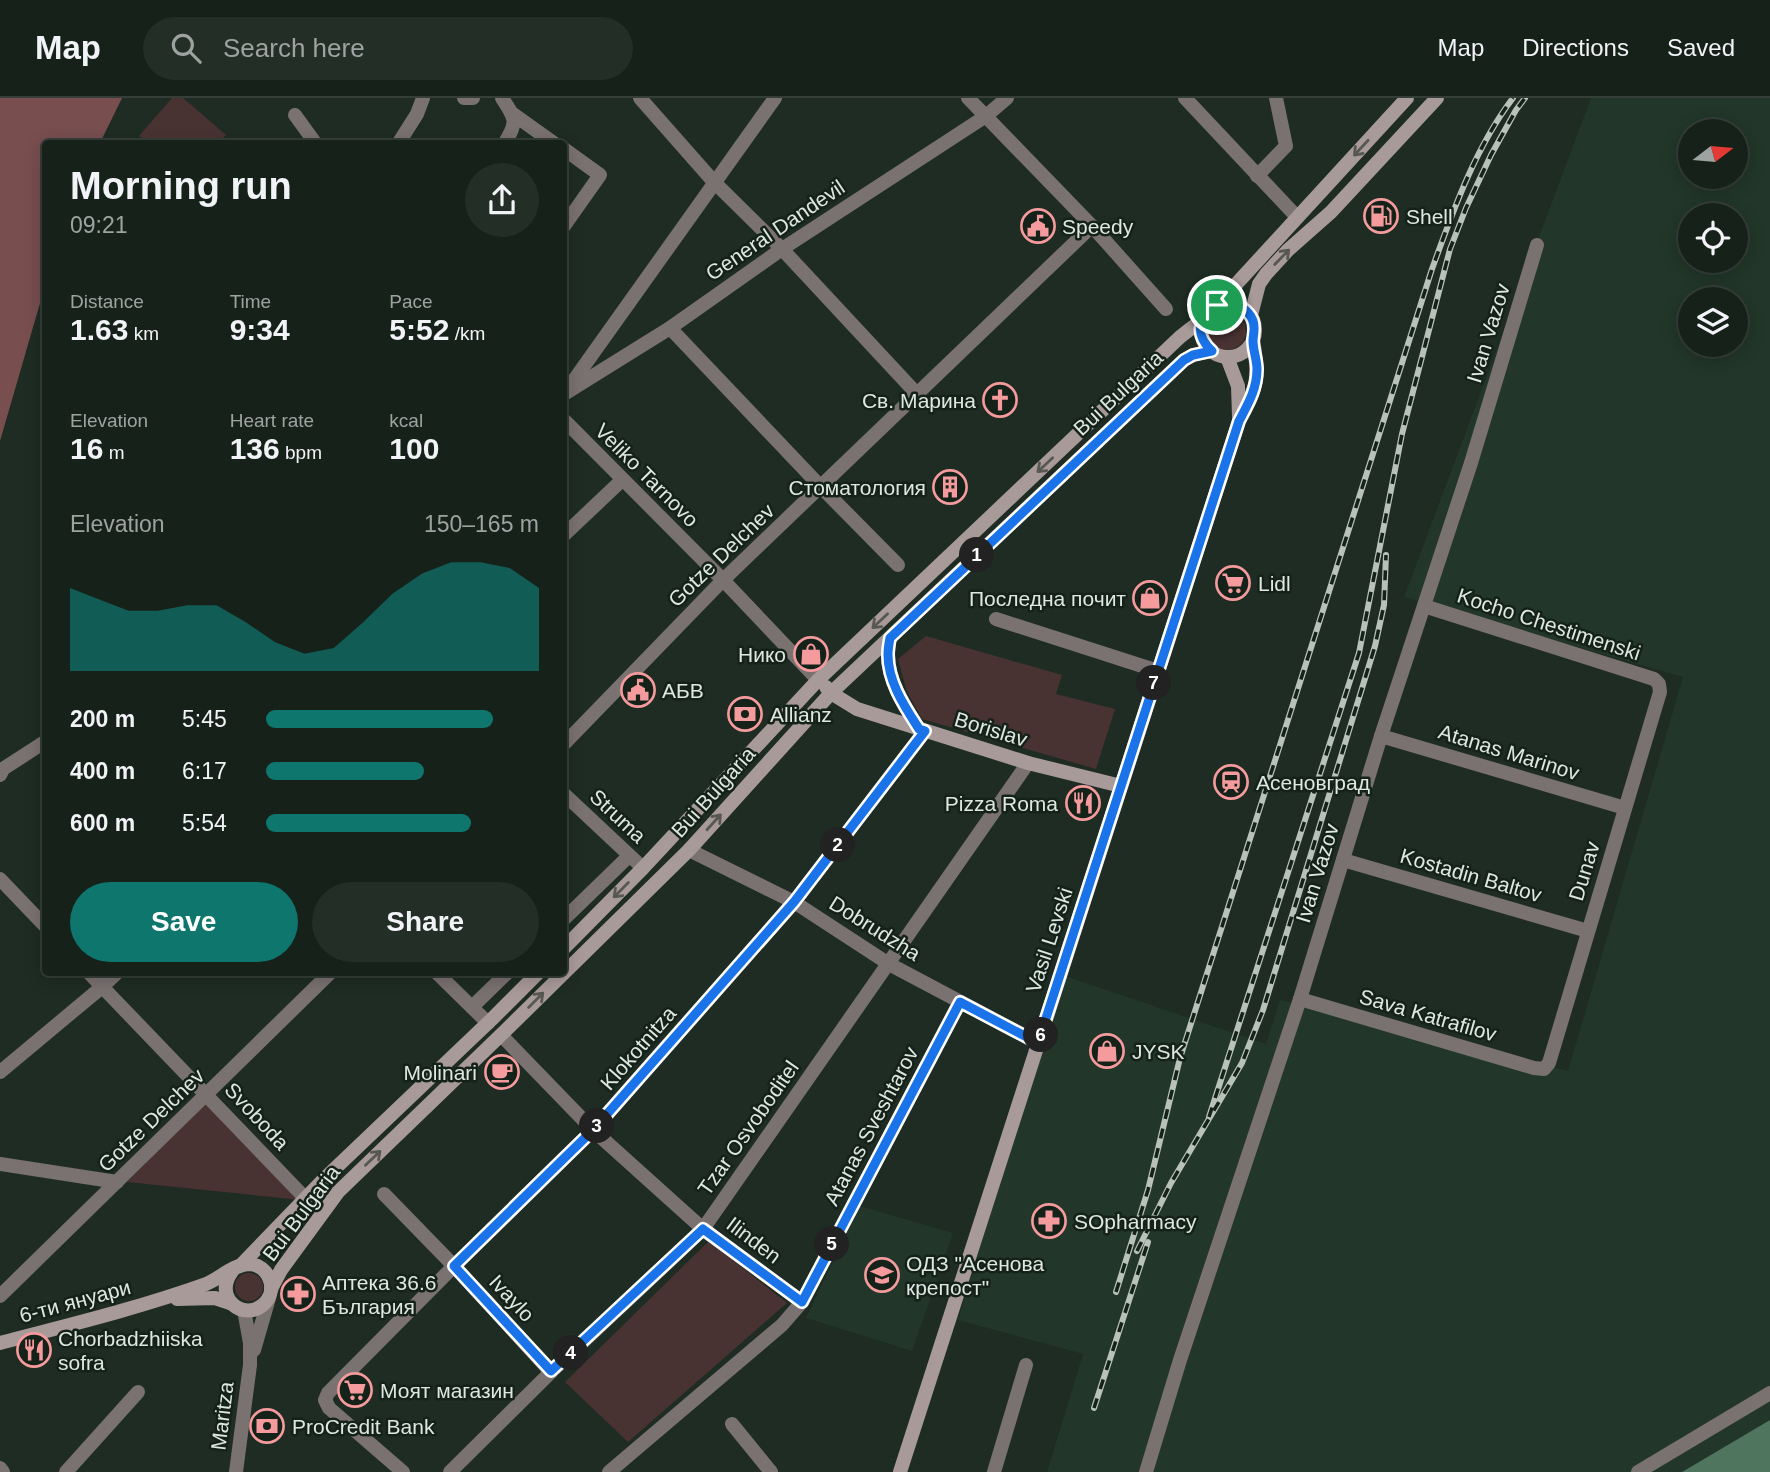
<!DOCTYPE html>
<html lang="en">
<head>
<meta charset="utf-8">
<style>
	:root { --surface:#16211a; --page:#232e27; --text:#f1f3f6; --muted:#9ea3a2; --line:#353e39; --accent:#0f766e }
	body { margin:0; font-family:Helvetica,sans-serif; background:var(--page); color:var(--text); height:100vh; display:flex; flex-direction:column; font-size:26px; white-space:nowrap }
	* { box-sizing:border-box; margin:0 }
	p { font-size:23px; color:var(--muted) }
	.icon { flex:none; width:38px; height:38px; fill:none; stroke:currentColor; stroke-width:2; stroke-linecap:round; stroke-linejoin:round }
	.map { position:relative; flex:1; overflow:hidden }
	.panel { position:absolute; left:42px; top:42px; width:525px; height:836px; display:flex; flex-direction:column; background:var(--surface); border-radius:7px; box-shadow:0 4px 18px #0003,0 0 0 2px var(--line) }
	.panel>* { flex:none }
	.needle { width:46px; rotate:74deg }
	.buttons { position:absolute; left:1678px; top:21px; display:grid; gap:14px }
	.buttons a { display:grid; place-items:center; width:70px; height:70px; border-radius:50%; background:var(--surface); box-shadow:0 4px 18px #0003,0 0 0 2px var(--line); font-size:35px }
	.pin { position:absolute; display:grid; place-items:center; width:60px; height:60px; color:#fff; margin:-30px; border:4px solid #fff; border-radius:50%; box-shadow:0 2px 7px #0007 }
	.km { position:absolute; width:35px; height:35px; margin:-18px; border-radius:50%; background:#222; color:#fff; font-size:19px; line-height:35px; text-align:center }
	.round { display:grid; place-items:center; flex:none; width:74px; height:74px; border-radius:37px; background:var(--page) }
	.overview { display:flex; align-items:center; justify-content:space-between; height:119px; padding:0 28px }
	h1 { font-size:38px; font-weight:800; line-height:52px }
	.stats { display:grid; grid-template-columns:repeat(3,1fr); gap:10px; height:119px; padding:7px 28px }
	.stats div { display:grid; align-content:center }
	.stats b { font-size:30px; font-weight:800 }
	.stats small { font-size:19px; font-weight:400 }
	.stats p { font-size:19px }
	.chart { height:196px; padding:14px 28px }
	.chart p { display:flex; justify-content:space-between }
	.chart svg { width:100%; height:126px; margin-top:7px; fill:var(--accent); opacity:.7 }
	.primary-button { display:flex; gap:14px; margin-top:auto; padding:14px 28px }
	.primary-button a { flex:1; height:80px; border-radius:42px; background:var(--accent); color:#fff; font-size:28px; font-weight:800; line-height:80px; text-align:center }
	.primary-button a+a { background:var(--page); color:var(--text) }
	ul { padding:0 28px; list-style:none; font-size:23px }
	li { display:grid; grid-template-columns:112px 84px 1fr; align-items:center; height:52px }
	li i { height:18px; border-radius:9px; background:var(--accent) }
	header { display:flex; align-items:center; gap:42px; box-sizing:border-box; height:98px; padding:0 35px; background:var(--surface); border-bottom:2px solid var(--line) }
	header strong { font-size:33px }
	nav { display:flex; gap:38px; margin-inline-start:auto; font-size:24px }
	.search { width:490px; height:63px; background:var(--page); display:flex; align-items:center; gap:18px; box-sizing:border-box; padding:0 24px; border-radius:38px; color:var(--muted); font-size:26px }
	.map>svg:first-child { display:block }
	.built { fill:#223629; fill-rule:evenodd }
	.green { fill:#493232 }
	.forest { fill:#784e4f }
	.water { fill:#4f755e }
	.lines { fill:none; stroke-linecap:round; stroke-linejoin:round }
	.street { stroke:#7a7171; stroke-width:14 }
	.secondary { stroke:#a99a9a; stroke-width:14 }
	.rail-casing { stroke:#b8c2bb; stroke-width:6 }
	.rail { stroke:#142219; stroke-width:3.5; stroke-dasharray:10; stroke-linecap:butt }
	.oneway { stroke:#575853 }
	.route-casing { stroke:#fff; stroke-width:14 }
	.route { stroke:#1a73e8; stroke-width:9 }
	.labels { text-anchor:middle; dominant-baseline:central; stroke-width:5; stroke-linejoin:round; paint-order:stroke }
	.poi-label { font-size:21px; fill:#dee7e1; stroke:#142219; text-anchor:start }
	.street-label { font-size:21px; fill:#dee7e1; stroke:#142219 }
</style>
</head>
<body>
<header>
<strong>Map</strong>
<div class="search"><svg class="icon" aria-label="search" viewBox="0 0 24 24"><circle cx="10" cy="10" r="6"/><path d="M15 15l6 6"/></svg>Search here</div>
<nav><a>Map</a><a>Directions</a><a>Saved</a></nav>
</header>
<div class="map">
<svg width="1770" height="1374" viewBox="0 0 1770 1374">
	<rect width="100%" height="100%" fill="#1e2c23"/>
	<g class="built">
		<path d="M1591,0h179v1322l-88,52h-635l36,-118 -125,-34 104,-345 204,69 14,-44 288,71 115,-394 -279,-80zM1690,33h46v46h-46zM1690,117h46v46h-46zM1690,201h46v46h-46z"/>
		<path d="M860,1108l93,27 -41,118 -106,-33z"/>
	</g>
	<g class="green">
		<path d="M172,0h11l43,37 -8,8h-69l-10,-7z"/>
		<circle cx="1227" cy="233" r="19"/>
		<path d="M926,538l136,39 -6,19 59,15 -19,60 -174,-50 -15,-27 -9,-33z"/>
		<path d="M206,1005l95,97 -174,-18z"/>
		<path d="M709,1143l78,62 -159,139 -63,-60z"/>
		<circle cx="249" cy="1189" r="14"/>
	</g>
	<path class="forest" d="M0,0h122l-22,45 -54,1 -1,142 -45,155z"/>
	<path class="water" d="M1770,1322v52h-88z"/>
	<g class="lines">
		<g class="street">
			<path d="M464,0h9"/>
			<path d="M502,0c14,21 16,24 2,46"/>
			<path d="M640,0l74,84 68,67 135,145"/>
			<path d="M968,0l124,128 74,83"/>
			<path d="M1185,0l112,119"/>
			<path d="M513,16l42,30"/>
			<path d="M295,17l21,29"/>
			<path d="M398,46l19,-30 6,-16"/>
			<path d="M564,51l36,26 -36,51"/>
			<path d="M1257,78l29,-30 -10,-48"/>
			<path d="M670,230l151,159 77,78"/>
			<path d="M569,289l206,-289"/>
			<path d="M564,296l106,-66 112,-79 204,-133 21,-18"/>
			<path d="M564,322l159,160 95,100"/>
			<path d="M564,437l58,-55"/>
			<path d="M996,521l162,52"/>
			<path d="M1381,638l244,72"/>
			<path d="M564,646l159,-164 369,-354"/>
			<path d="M0,677l3,-6 43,-28"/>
			<path d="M564,696l79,74"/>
			<path d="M689,752l105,52 95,62 149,79"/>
			<path d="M1343,762l245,71"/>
			<path d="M0,781l46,48"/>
			<path d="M564,821l65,-63"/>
			<path d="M89,875l217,226"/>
			<path d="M437,875l51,50"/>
			<path d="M1300,901l234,69 10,1 5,-6 111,-371 -1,-8 -5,-5 -230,-73"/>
			<path d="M472,909l35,-34"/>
			<path d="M501,937l92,95 110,99 99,73"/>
			<path d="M0,974l102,-85 15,-14"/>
			<path d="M0,1066l117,18"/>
			<path d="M384,1096l70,72 97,106"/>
			<path d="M0,1198l330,-323"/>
			<path d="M254,1252l15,-52"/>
			<path d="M732,1326l39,48"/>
			<path d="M0,1370l3,4"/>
			<path d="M66,1374l72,-80"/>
			<path d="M236,1374l14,-107v-22l-6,-33"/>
			<path d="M403,1374l-74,-64 -4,-8 3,-7 126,-127 139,-136 201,-228 131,-171"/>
			<path d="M450,1374l101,-100 152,-143 325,-466"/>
			<path d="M609,1374l173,-147 20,-23 158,-300"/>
			<path d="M994,1374l32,-107"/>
			<path d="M1146,1374l34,-112 120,-361 81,-263 90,-273 66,-218"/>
			<path d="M1638,1374l132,-79"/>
		</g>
		<g class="secondary">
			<circle cx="1228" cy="232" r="27"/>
			<path d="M1217,207l190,-207"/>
			<path d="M1251,217l8,-31 7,-10 22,-24 43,-38 106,-114"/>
			<path d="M1227,259l11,29 1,30"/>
			<path d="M890,540c-1,5 -2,11 -2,17 0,27 17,52 31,74"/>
			<path d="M826,589l5,6 26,16 171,54 93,23"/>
			<path d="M564,850l79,-80 175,-188 362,-343 23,-18"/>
			<path d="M241,1167l83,-86 168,-160 46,-46"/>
			<path d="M271,1191l10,-19 57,-78 166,-160 185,-182 142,-157 353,-333 9,-5 18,-4"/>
			<path d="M177,1201l38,-1 15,5"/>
			<path d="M0,1245c69,-18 139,-35 206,-59 13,-5 28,-20 43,-20 20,1 29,25 16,39 -21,21 -54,-6 -32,-33"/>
			<path d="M900,1374l339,-1051c18,-34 21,-42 14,-81"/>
		</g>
		<g class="rail-casing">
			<g id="rail">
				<path d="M1209,1019l150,-464 43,-219 48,-185 16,-41 25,-53 25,-45 9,-12"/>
				<path d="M1137,1153l34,-68 71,-120 21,-53 112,-364 9,-41 2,-50"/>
				<path d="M1116,1194l32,-102 32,-132 252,-789c21,-58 43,-121 81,-171"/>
				<path d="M1094,1310l54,-166"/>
			</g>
		</g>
		<use href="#rail" class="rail"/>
	</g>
	<defs><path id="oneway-shaft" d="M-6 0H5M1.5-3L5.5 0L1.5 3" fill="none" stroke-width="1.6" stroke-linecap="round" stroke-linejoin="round" transform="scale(1.75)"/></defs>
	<g class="oneway">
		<use href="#oneway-shaft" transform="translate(1361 50) rotate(133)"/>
		<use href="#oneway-shaft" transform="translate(1282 159) rotate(-46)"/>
		<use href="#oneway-shaft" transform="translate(1045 367) rotate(137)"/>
		<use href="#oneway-shaft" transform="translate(880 523) rotate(137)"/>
		<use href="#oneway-shaft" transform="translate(714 724) rotate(-48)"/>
		<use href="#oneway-shaft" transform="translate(621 792) rotate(135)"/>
		<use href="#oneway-shaft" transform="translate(536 902) rotate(-45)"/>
		<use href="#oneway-shaft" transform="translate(373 1060) rotate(-44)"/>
	</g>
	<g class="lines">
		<g class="route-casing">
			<path id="route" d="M1231,204c13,5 24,13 23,28 0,4 -1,7 -1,11 0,9 4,19 4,28 0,20 -9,35 -18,52l-201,622 -78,-41 -158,300 -99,-73 -152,142 -97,-105 139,-136 201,-228 131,-171 -6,-2c-14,-22 -31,-47 -31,-74 0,-6 1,-12 2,-17l294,-278 9,-5 19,-4c-23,-21 -9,-45 19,-49z"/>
		</g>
		<use href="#route" class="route"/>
	</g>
	<defs>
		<g id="fuel-ring" transform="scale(1.75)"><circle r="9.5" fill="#142219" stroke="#f59b9d" stroke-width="1.5"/><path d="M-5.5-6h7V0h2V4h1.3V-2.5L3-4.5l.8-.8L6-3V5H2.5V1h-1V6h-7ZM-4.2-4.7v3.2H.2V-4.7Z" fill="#f59b9d"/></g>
		<g id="civic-ring" transform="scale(1.75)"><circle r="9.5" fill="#142219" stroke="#f59b9d" stroke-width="1.5"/><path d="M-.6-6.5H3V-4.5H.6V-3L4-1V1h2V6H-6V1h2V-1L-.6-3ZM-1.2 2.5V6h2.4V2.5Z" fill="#f59b9d"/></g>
		<g id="church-ring" transform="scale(1.75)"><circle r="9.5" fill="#142219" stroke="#f59b9d" stroke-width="1.5"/><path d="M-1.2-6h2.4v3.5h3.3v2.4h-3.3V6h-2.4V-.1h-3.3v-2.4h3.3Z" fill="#f59b9d"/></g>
		<g id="building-ring" transform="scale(1.75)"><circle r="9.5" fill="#142219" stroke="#f59b9d" stroke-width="1.5"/><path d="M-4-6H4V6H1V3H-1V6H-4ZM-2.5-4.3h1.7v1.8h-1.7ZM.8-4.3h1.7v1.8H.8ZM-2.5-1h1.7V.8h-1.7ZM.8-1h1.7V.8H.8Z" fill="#f59b9d"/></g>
		<g id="supermarket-ring" transform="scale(1.75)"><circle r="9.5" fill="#142219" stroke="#f59b9d" stroke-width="1.5"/><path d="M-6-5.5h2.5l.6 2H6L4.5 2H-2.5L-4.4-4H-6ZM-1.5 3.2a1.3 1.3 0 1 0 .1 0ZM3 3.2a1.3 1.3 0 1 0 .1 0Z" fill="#f59b9d"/></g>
		<g id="shop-ring" transform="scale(1.75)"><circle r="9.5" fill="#142219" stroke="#f59b9d" stroke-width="1.5"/><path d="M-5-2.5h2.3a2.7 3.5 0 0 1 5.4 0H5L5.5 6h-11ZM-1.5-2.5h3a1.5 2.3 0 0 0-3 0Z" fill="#f59b9d"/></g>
		<g id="bank-ring" transform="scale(1.75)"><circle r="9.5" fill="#142219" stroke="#f59b9d" stroke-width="1.5"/><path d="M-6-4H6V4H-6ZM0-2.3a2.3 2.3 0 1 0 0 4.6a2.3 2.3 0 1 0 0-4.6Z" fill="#f59b9d"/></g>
		<g id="station-ring" transform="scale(1.75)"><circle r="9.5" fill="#142219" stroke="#f59b9d" stroke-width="1.5"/><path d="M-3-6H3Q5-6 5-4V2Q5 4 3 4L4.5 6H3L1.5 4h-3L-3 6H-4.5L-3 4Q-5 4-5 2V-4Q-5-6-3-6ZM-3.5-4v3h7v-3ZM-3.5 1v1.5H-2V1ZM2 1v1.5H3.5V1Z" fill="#f59b9d"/></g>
		<g id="restaurant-ring" transform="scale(1.75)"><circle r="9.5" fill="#142219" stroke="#f59b9d" stroke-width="1.5"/><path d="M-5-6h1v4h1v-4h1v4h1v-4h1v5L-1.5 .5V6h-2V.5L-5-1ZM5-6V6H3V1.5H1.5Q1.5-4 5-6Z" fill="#f59b9d"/></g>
		<g id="cafe-ring" transform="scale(1.75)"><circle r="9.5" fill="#142219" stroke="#f59b9d" stroke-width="1.5"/><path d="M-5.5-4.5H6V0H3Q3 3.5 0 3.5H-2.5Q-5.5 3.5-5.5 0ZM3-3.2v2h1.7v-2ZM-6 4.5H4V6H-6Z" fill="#f59b9d"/></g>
		<g id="pharmacy-ring" transform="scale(1.75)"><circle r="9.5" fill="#142219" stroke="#f59b9d" stroke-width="1.5"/><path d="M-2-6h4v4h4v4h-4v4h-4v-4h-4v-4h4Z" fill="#f59b9d"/></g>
		<g id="school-ring" transform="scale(1.75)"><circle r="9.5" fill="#142219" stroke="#f59b9d" stroke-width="1.5"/><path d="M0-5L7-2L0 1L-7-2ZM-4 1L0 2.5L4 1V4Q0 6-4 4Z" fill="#f59b9d"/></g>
	</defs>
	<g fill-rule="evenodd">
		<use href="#fuel-ring" x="1381" y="118"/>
		<use href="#civic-ring" x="1038" y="128"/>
		<use href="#church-ring" x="1000" y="302"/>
		<use href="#building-ring" x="950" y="389"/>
		<use href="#supermarket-ring" x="1233" y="485"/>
		<use href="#shop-ring" x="1150" y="500"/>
		<use href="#shop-ring" x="811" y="556"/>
		<use href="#civic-ring" x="638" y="592"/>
		<use href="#bank-ring" x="745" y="616"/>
		<use href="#station-ring" x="1231" y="684"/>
		<use href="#restaurant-ring" x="1083" y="705"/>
		<use href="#shop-ring" x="1107" y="953"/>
		<use href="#cafe-ring" x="502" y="974"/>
		<use href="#pharmacy-ring" x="1049" y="1123"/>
		<use href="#school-ring" x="882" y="1177"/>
		<use href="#pharmacy-ring" x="298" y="1196"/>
		<use href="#restaurant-ring" x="34" y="1252"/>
		<use href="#supermarket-ring" x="355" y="1292"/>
		<use href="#bank-ring" x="267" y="1328"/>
	</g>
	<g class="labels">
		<g class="poi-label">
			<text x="1406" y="118">Shell</text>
			<text x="1062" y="128">Speedy</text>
			<text x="976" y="302" text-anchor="end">Св. Марина</text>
			<text x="926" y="389" text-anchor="end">Стоматология</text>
			<text x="1258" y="485">Lidl</text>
			<text x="1126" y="500" text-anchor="end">Последна почит</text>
			<text x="786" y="556" text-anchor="end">Нико</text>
			<text x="662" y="592">АБВ</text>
			<text x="770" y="616">Allianz</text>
			<text x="1256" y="684">Асеновград</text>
			<text x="1058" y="705" text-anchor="end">Pizza Roma</text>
			<text x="1132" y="953">JYSK</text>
			<text x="477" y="974" text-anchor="end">Molinari</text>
			<text x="1074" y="1123">SOpharmacy</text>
			<text x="906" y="1165">ОДЗ "Асенова<tspan x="906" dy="24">крепост"</tspan></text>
			<text x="322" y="1184">Аптека 36.6<tspan x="322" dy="24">България</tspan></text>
			<text x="58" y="1240">Chorbadzhiiska<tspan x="58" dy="24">sofra</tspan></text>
			<text x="380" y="1292">Моят магазин</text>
			<text x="292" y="1328">ProCredit Bank</text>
		</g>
		<g class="street-label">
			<text transform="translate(775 132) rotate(-34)">General Dandevil</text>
			<text transform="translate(1488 235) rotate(-73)">Ivan Vazov</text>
			<text transform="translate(1118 295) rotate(-43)">Bui Bulgaria</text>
			<text transform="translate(647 377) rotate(45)">Veliko Tarnovo</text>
			<text transform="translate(721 457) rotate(-44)">Gotze Delchev</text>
			<text transform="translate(1549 526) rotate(18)">Kocho Chestimenski</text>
			<text transform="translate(991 631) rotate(17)">Borislav</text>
			<text transform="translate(1509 654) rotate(17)">Atanas Marinov</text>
			<text transform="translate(713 694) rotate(-48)">Bui Bulgaria</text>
			<text transform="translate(618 718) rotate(43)">Struma</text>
			<text transform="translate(1584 773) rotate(-73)">Dunav</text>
			<text transform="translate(1317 775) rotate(-73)">Ivan Vazov</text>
			<text transform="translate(1471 777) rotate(16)">Kostadin Baltov</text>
			<text transform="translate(875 830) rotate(32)">Dobrudzha</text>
			<text transform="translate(1049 842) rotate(-72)">Vasil Levski</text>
			<text transform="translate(1428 917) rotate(16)">Sava Katrafilov</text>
			<text transform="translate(638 950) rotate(-49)">Klokotnitza</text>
			<text transform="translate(257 1018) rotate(47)">Svoboda</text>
			<text transform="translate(151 1022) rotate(-44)">Gotze Delchev</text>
			<text transform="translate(871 1028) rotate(-62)">Atanas Sveshtarov</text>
			<text transform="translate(748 1030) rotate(-55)">Tzar Osvoboditel</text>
			<text transform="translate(301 1115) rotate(-53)">Bui Bulgaria</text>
			<text transform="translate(754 1142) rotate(37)">Ilinden</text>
			<text transform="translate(512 1200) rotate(47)">Ivaylo</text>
			<text transform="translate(75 1203) rotate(-15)">6-ти януари</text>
			<text transform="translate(222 1318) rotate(-83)">Maritza</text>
		</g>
	</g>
</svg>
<div class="buttons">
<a><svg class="needle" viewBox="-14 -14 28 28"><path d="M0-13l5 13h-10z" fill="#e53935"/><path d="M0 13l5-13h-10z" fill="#9ea3a2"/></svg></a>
<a><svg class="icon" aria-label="locate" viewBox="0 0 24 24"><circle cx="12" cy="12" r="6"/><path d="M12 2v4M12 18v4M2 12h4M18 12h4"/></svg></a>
<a><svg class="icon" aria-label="layers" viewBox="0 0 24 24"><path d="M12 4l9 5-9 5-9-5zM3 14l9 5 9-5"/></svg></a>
</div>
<div class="pin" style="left:1217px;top:207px;background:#1e9e55"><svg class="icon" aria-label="arrive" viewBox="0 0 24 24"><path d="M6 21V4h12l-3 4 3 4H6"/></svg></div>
<b class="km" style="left:977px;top:457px">1</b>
<b class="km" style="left:838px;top:747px">2</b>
<b class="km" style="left:597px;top:1028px">3</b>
<b class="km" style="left:571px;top:1255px">4</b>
<b class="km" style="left:832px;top:1146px">5</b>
<b class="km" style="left:1041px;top:937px">6</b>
<b class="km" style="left:1154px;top:585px">7</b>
<section class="panel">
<div class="overview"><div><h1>Morning run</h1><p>09:21</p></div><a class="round"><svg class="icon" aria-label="share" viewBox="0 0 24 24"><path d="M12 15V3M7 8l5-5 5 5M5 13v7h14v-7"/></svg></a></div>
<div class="stats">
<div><p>Distance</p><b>1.63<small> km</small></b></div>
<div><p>Time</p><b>9:34</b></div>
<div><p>Pace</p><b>5:52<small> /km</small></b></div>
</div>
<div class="stats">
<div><p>Elevation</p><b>16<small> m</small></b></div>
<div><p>Heart rate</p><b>136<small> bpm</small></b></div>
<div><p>kcal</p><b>100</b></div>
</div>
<div class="chart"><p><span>Elevation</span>150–165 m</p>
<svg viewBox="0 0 160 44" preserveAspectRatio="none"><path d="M0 44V15L10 19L20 23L30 23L40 21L50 21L60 27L70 34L80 38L90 36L100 27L110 17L120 10L130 6L140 6L150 8L160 15V44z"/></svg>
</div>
<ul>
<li><b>200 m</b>5:45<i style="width:83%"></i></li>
<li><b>400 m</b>6:17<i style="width:58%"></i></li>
<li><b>600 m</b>5:54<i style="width:75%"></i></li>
</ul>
<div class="primary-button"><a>Save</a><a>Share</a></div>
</section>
</div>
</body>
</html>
